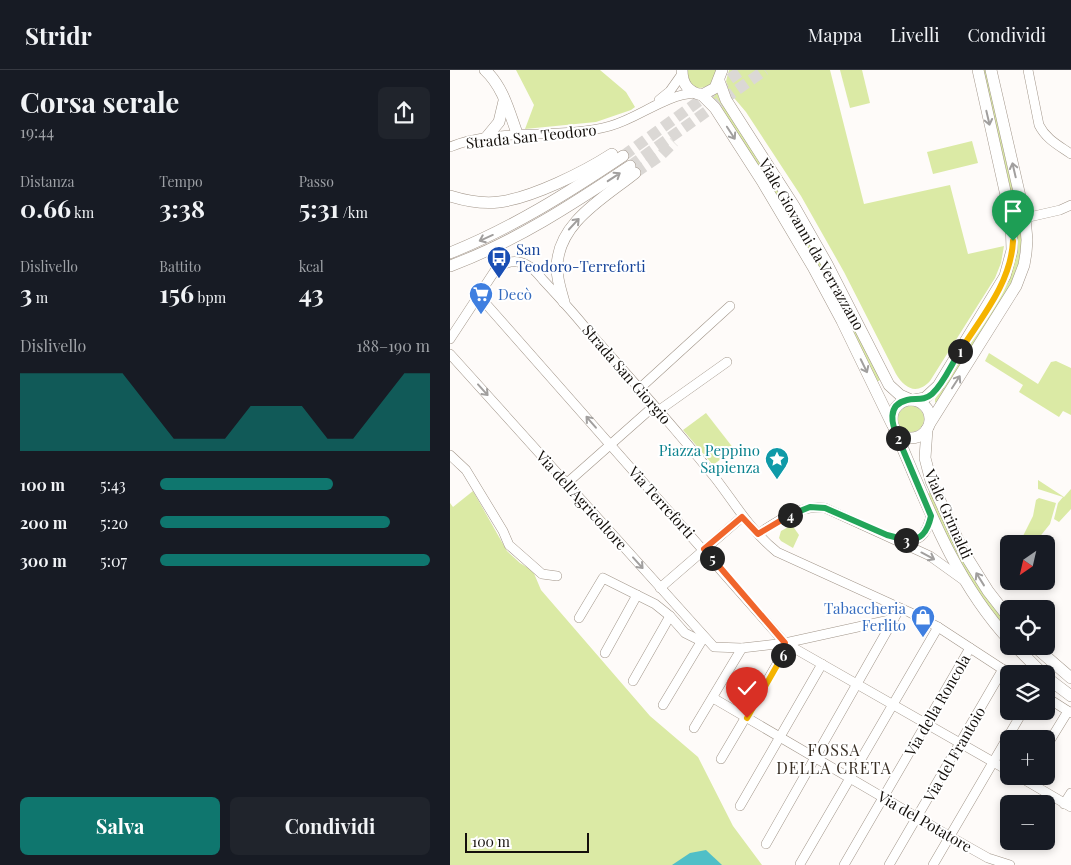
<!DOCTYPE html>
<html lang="it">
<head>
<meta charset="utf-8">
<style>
	:root { --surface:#171b24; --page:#20242c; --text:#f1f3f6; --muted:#9ea1a6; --line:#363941; --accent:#0f766e }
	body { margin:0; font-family:"Playfair Display",serif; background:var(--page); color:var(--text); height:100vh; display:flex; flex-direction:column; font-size:19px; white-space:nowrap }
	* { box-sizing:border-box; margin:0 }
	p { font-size:16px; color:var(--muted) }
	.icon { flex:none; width:28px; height:28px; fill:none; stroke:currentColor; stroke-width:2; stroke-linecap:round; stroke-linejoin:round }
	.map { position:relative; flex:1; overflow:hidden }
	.panel { display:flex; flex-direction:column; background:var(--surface); width:450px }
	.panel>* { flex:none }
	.needle { width:32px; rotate:214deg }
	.controls { position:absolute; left:550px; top:465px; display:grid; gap:10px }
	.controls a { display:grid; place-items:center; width:55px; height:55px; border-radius:8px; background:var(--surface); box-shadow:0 2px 8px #0003; font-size:25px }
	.scale { position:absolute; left:15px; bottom:12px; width:124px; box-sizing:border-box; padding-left:5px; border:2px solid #14100c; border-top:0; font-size:14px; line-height:18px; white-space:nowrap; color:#14100c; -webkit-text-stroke:4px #fff; paint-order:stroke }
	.pin { position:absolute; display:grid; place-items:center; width:42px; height:42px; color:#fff; margin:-51px -21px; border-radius:50% 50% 50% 0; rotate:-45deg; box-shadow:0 0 5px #0007 }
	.pin .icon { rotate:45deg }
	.km { position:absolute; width:25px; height:25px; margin:-12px; border-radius:50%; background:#222; color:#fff; font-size:14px; line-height:25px; text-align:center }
	.round { display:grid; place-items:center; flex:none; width:52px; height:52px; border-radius:8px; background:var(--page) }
	.head { display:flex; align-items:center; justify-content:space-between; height:85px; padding:0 20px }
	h1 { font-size:28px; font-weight:700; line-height:38px }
	.stats { display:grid; grid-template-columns:repeat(3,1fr); gap:8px; height:85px; padding:5px 20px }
	.stats div { display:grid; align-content:center }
	.stats b { font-size:25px; font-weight:700 }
	.stats small { font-size:14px; font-weight:400 }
	.stats p { font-size:14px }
	.chart { height:140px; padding:10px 20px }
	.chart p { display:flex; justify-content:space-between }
	.chart svg { width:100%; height:90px; margin-top:5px; fill:var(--accent); opacity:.7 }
	.cta { display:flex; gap:10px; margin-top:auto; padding:10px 20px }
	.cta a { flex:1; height:58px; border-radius:8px; background:var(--accent); color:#fff; font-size:20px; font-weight:700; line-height:58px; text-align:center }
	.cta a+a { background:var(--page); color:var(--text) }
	ul { padding:0 20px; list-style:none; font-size:16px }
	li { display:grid; grid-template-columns:80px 60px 1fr; align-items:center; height:38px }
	li i { height:12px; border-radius:6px; background:var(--accent) }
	header { display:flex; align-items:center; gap:30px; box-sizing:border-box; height:70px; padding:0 25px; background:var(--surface); border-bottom:1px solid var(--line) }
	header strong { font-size:24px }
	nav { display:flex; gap:28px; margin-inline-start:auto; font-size:18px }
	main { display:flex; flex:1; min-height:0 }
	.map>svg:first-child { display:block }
	.green { fill:#dbeaa5 }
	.water { fill:#50bfc7 }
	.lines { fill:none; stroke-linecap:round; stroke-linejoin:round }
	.major-tunnel { stroke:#dbd8d5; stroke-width:11; stroke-dasharray:11 5.5; stroke-linecap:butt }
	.minor-casing { stroke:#a19589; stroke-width:10 }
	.major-casing { stroke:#a19589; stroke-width:12 }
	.minor { stroke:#fff; stroke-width:9 }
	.major { stroke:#fff; stroke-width:11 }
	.oneway { stroke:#a19f9e }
	.split-1-casing { stroke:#fff; stroke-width:10 }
	.split-2-casing { stroke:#fff; stroke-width:10 }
	.split-3-casing { stroke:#fff; stroke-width:10 }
	.split-4-casing { stroke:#fff; stroke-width:10 }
	.split-5-casing { stroke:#fff; stroke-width:10 }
	.split-6-casing { stroke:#fff; stroke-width:10 }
	.split-7-casing { stroke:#fff; stroke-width:10 }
	.split-1 { stroke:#f5b400; stroke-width:6 }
	.split-2 { stroke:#22a559; stroke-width:6 }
	.split-3 { stroke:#22a559; stroke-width:6 }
	.split-4 { stroke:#22a559; stroke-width:6 }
	.split-5 { stroke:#f0652b; stroke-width:6 }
	.split-6 { stroke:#f0652b; stroke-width:6 }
	.split-7 { stroke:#f5b400; stroke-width:6 }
	.labels { text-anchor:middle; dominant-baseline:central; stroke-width:4; stroke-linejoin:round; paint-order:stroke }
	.street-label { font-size:15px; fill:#14100c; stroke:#fff }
	.transit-label { font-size:15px; fill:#164399; stroke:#fff; text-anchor:start }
	.shop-label { font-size:15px; fill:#366cbe; stroke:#fff; text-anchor:start }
	.culture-label { font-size:15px; fill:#0d838f; stroke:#fff; text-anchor:end }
	.neighbourhood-label { font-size:16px; letter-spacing:1px; fill:#382e24; stroke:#fff }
</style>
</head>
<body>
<header>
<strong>Stridr</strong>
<nav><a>Mappa</a><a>Livelli</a><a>Condividi</a></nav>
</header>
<main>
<section class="panel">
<div class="head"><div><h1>Corsa serale</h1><p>19:44</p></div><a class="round"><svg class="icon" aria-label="share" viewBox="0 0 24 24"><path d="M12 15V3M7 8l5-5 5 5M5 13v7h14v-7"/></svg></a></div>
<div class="stats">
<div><p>Distanza</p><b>0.66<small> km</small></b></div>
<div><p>Tempo</p><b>3:38</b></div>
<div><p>Passo</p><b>5:31<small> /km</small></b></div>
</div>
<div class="stats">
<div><p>Dislivello</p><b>3<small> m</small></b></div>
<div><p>Battito</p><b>156<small> bpm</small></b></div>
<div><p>kcal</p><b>43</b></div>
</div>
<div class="chart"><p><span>Dislivello</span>188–190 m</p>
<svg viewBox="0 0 160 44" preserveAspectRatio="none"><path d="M0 44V6L10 6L20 6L30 6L40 6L50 22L60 38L70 38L80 38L90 22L100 22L110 22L120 38L130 38L140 22L150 6L160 6V44z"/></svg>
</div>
<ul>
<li><b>100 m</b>5:43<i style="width:64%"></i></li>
<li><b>200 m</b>5:20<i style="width:85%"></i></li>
<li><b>300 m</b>5:07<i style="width:100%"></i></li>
</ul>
<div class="cta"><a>Salva</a><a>Condividi</a></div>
</section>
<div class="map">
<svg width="621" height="795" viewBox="0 0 621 795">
	<rect width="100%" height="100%" fill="#fefbf9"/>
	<g class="green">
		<path d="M66,0h84l26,22 9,15 -4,3 -35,12 -71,7 9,-24z"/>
		<path d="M238,0h28l-3,13c-15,9 -27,7 -25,-13z"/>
		<path d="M279,0h101l34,134 86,-19 18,69 36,-8 -3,17 -6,15 -65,103c-13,14 -25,8 -34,-7l-52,-102 -43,-76 -55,-84 -17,-20 -3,-11z"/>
		<path d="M390,0h22l8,33 -20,5z"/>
		<path d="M531,0h5l35,151 1,27 -6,28 -80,127 -1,-1v-3l71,-113 5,-12 6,-27 -1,-27z"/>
		<path d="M267,22l2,6 56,86 48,82 57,113 -1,2h-2l-166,-284z"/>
		<path d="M522,71l6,22 -45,11 -6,-22z"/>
		<path d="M539,283l49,31 13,-22 5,-1 15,7v47l-8,-4 -4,6 -40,-25 4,-7 -38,-24z"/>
		<circle cx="461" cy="349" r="13"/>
		<path d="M256,343l28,36 -21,16 -30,-35z"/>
		<path d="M588,410l26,17 7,-8v20l-12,13 -5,-3 4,-16 5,-6 -25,-8z"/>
		<path d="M23,421l34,60 13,12 13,8 8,19 109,126 48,41 35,69 29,39h-312v-362l3,4z"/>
		<path d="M480,422l71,124 8,9v7l-23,-27 -30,-47 -29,-63z"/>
		<path d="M589,428l17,5 -6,21 -16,20h-15l14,-28 3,-16z"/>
		<path d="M342,455l7,10 -6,13 -12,-7 -2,-3 2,-7z"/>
	</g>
	<path class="water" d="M256,780l16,15h-50l18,-12z"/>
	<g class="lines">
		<g class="major-tunnel">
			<path d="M173,86l119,-86"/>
			<path d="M180,96l135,-96"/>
			<path d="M185,103l25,-17 14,-14"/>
		</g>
		<g class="minor-casing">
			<g id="minor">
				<path d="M578,0l11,55c7,14 19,20 32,29"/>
				<path d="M209,30l11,-9 12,-17"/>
				<path d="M0,77c47,-20 110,-7 160,-21 29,-8 54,-31 85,-33"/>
				<path d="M575,148l35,-8 11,-5"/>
				<path d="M29,226l306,347 224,128"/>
				<path d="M0,269l46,-70c9,-7 20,-10 31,-4 6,3 12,10 16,15 14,15 28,30 41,46 44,50 90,100 132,153 20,26 34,51 61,73l132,60 29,15 72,47"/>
				<path d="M0,284l264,293 28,1 43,-5 109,-24"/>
				<path d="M189,319l91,-83"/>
				<path d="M208,341l69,-49"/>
				<path d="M0,385l16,15 37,61 6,14 33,29 15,2"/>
				<path d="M117,413l87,-77"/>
				<path d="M308,464c20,-13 42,-30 67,-26l105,48 32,23"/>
				<path d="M449,468c21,6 27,-3 32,-22"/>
				<path d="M210,518l82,-71"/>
				<path d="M129,548l24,-40 52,26 15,12 15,17 16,8"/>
				<path d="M155,583l32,-58"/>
				<path d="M183,611l37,-65"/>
				<path d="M596,627l25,16"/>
				<path d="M263,628l236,138 39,22 22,7"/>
				<path d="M213,635l41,-68"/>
				<path d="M244,658l48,-80"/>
				<path d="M596,677l22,-36"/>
				<path d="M271,689l62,-105 2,-11"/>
				<path d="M568,706l53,31"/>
				<path d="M614,734l7,-11"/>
				<path d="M290,736l82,-142"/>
				<path d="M316,774l134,-236"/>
				<path d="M350,794l138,-237"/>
				<path d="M394,795l126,-217"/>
				<path d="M439,795l114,-196"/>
				<path d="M483,795l90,-154"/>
			</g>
		</g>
		<g class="major-casing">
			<g id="major">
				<path d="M35,0c19,18 24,42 33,66"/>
				<path d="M232,0c0,14 6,22 20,25l13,-7 7,-18"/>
				<path d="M269,11l7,19 68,106 33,58 62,121 11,10 11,5"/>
				<path d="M252,25l13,13 47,73 51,86 29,54 50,103"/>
				<path d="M35,69l14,-17 5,-21"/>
				<path d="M0,126c16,5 33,8 49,6 33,-4 85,-30 113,-48"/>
				<path d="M0,183c62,-25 118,-60 173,-97"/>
				<path d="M0,196c65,-24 123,-62 180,-100"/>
				<path d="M114,232c-3,-11 -7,-22 -7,-34 0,-45 47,-70 78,-95"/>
				<circle cx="461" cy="349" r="19"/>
				<path d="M464,330l11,-2 13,-12 67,-110 7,-26 -1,-32 -33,-148"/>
				<path d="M480,353l86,-137 8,-21 2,-12 1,-13 -2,-22 -34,-148"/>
				<path d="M444,358c32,74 59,151 115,212"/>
				<path d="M477,359l-2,29 6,23 32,70 25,40 21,27"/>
				<path d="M565,576l28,28"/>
				<path d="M584,576l37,32"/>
				<path d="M596,607l25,19"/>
			</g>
		</g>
		<use href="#minor" class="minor"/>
		<use href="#major" class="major"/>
	</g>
	<defs><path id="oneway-shaft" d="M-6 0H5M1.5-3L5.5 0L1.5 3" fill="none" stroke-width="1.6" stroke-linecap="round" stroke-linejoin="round" transform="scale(1.25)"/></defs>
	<g class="oneway">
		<use href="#oneway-shaft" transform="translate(538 48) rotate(77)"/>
		<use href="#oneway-shaft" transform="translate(281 63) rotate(57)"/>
		<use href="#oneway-shaft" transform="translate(564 100) rotate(-103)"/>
		<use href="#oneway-shaft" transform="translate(164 107) rotate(-33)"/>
		<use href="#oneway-shaft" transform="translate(124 154) rotate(-47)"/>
		<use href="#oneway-shaft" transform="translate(36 168) rotate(156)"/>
		<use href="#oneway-shaft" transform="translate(414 296) rotate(64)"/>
		<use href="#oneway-shaft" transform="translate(506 312) rotate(-57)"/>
		<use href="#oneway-shaft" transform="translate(33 320) rotate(48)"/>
		<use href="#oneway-shaft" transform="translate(141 352) rotate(-131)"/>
		<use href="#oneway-shaft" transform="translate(478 486) rotate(28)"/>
		<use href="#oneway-shaft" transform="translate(188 493) rotate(48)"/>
		<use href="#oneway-shaft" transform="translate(530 509) rotate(-122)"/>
	</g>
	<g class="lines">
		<g class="split-1-casing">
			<path id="split-1" d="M510,281c21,-33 51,-68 53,-110"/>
		</g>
		<g class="split-2-casing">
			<path id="split-2" d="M448,368c-6,-13 -12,-33 9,-38 9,-2 17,1 25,-6 12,-11 19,-29 28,-43"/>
		</g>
		<g class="split-3-casing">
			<path id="split-3" d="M448,368l33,78c-3,14 -9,25 -25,24"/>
		</g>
		<g class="split-4-casing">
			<path id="split-4" d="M340,445l20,-8 15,1 62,27 19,5"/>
		</g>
		<g class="split-5-casing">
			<path id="split-5" d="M262,488l-8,-9 38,-32 16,17 32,-19"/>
		</g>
		<g class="split-6-casing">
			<path id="split-6" d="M262,488l73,85 -2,12"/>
		</g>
		<g class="split-7-casing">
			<path id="split-7" d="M297,648l36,-63"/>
		</g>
		<use href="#split-1" class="split-1"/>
		<use href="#split-2" class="split-2"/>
		<use href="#split-3" class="split-3"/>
		<use href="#split-4" class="split-4"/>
		<use href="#split-5" class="split-5"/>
		<use href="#split-6" class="split-6"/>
		<use href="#split-7" class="split-7"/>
	</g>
	<defs>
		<g id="bus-pin" transform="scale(1.25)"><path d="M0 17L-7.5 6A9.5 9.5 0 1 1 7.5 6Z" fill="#1a4fb4" stroke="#fff"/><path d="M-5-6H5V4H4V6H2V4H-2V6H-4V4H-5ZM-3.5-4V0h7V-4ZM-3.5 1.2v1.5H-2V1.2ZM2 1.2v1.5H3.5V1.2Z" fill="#fff"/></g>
		<g id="supermarket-pin" transform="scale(1.25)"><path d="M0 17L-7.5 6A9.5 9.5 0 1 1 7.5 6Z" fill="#3f7fe0" stroke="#fff"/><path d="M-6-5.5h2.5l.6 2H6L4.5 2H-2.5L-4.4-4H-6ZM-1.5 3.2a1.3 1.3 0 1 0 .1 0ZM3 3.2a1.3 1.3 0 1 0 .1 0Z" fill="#fff"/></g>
		<g id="sight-pin" transform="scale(1.25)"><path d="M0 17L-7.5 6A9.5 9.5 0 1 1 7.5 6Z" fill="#0f9aa8" stroke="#fff"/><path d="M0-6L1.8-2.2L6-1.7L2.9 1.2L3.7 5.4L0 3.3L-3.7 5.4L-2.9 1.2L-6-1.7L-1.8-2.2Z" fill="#fff"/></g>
		<g id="shop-pin" transform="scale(1.25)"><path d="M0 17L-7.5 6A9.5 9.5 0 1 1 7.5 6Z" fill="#3f7fe0" stroke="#fff"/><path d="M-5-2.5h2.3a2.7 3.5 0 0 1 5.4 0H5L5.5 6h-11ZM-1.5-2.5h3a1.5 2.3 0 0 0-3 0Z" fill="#fff"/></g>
	</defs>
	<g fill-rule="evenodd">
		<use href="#bus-pin" x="49" y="188"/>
		<use href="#supermarket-pin" x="31" y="224"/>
		<use href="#sight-pin" x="327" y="389"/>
		<use href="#shop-pin" x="473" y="547"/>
	</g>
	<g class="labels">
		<g class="street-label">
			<text transform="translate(81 66) rotate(-6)">Strada San Teodoro</text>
			<text transform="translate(362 174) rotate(60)">Viale Giovanni da Verrazzano</text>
			<text transform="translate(177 304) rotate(49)">Strada San Giorgio</text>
			<text transform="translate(132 430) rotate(48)">Via dell'Agricoltore</text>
			<text transform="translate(212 432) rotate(48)">Via Terreforti</text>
			<text transform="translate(499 444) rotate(66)">Viale Grimaldi</text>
			<text transform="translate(487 635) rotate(-60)">Via della Roncola</text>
			<text transform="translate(504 684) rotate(-60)">Via del Frantoio</text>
			<text transform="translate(475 751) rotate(30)">Via del Potatore</text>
		</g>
		<g class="transit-label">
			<text x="66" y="179">San<tspan x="66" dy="17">Teodoro-Terreforti</tspan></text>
		</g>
		<g class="shop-label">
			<text x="48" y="224">Decò</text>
			<text x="456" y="538" text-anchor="end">Tabaccheria<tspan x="456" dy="17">Ferlito</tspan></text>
		</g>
		<g class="culture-label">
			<text x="310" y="380">Piazza Peppino<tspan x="310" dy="17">Sapienza</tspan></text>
		</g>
		<g class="neighbourhood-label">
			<text x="384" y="679">FOSSA<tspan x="384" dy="18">DELLA CRETA</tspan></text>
		</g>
	</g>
</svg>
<div class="controls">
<a><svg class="needle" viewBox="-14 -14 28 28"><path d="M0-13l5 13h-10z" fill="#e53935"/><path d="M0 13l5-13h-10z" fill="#9ea1a6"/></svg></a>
<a><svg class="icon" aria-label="locate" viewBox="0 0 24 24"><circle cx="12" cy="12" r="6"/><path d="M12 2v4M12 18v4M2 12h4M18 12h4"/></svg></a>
<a><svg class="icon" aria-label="layers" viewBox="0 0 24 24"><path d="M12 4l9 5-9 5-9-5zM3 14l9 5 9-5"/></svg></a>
<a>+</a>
<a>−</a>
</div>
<div class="scale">100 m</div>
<div class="pin" style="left:563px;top:171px;background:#1e9e55"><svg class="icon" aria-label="arrive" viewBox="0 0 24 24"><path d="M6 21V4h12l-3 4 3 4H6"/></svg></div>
<div class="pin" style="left:297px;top:648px;background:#d93025"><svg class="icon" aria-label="check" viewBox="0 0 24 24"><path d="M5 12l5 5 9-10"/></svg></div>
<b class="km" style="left:510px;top:281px">1</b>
<b class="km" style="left:448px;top:368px">2</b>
<b class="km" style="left:456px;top:470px">3</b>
<b class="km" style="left:340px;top:445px">4</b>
<b class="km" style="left:262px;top:488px">5</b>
<b class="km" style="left:333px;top:585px">6</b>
</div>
</main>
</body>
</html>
